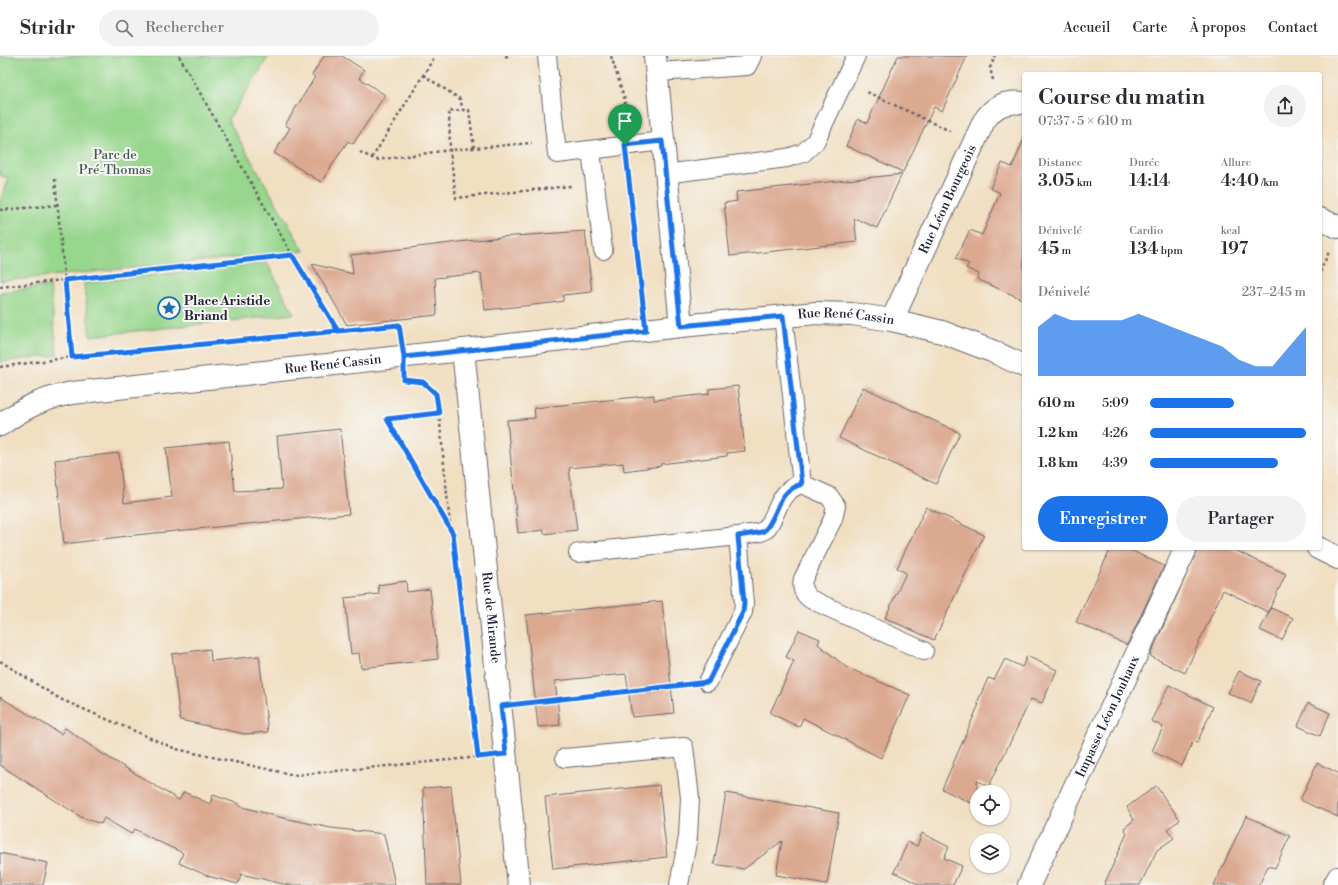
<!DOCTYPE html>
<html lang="fr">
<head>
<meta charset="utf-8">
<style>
	:root { --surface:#fff; --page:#f2f2f3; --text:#2b2b33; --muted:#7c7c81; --line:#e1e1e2; --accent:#1a73e8 }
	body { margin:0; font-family:"Libre Bodoni",serif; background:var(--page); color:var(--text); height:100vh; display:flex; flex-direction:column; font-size:15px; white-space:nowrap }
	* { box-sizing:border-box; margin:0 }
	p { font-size:13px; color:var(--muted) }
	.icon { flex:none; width:22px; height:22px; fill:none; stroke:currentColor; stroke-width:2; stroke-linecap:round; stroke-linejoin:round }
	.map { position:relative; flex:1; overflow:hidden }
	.details { position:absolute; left:1022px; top:16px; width:300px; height:478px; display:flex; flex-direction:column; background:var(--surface); border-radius:4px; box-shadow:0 1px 3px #0004 }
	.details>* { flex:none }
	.fabs { position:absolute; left:970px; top:729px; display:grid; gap:8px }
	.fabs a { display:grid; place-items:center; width:40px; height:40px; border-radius:50%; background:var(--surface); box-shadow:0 1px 3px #0004; font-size:20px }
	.pin { position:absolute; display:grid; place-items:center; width:34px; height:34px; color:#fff; margin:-41px -17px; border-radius:50% 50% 50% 0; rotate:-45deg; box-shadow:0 0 4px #0007 }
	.pin .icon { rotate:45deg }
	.round { display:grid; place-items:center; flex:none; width:42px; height:42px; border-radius:21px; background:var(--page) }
	.headline { display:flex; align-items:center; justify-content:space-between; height:68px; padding:0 16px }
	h1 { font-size:22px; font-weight:600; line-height:30px }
	.metrics { display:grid; grid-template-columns:repeat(3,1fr); gap:6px; height:68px; padding:4px 16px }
	.metrics div { display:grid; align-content:center }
	.metrics b { font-size:17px; font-weight:600 }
	.metrics small { font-size:11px; font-weight:400 }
	.metrics p { font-size:11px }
	.chart { height:112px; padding:8px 16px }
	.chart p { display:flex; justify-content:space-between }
	.chart svg { width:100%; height:72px; margin-top:4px; fill:var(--accent); opacity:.7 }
	.cta { display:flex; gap:8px; margin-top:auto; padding:8px 16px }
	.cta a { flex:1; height:46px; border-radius:24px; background:var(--accent); color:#fff; font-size:16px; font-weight:600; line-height:46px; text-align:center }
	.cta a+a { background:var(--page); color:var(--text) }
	ul { padding:0 16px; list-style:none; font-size:13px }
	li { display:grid; grid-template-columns:64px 48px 1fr; align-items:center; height:30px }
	li i { height:10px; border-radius:5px; background:var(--accent) }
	header { display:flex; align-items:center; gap:24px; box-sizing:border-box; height:56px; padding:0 20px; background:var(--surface); border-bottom:1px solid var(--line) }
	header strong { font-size:19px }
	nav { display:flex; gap:22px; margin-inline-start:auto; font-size:14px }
	.search { width:280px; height:36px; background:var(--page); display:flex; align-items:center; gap:10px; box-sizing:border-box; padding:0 14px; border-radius:22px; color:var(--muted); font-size:15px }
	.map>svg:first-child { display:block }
	.green { fill:#97d68d; stroke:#5c7c64 }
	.building { fill:#dba890 }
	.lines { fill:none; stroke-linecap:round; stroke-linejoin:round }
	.service-casing { stroke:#6a646a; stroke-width:20 }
	.minor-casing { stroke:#6a646a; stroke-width:24 }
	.path { stroke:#6a646a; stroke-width:2.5; stroke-dasharray:3 3; stroke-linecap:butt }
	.service { stroke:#fff; stroke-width:18 }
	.minor { stroke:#fff; stroke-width:22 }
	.route-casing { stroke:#fff; stroke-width:8 }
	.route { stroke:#1a73e8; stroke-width:5 }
	.labels { text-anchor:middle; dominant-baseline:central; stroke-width:4; stroke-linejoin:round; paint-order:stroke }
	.park-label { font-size:13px; fill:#455854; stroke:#f6f6f2 }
	.street-label { font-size:13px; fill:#22223b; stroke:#f6f6f2 }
	.poi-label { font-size:13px; font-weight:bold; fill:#22223b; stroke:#f6f6f2; text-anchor:start }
</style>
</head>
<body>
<header>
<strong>Stridr</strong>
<div class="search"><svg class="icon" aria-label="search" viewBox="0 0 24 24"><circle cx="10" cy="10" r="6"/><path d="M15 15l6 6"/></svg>Rechercher</div>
<nav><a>Accueil</a><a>Carte</a><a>À propos</a><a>Contact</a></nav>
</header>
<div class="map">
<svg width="1338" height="829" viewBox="0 0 1338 829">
	<rect width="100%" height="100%" fill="#f6f6f2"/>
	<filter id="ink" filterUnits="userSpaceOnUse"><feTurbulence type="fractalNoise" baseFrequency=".025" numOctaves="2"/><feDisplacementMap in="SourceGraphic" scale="8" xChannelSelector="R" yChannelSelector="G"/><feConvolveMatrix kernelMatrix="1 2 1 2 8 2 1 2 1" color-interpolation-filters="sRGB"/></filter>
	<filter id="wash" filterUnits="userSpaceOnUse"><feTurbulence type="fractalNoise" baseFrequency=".012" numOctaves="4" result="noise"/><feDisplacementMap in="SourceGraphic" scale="16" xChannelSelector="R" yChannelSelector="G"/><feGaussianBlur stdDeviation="0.9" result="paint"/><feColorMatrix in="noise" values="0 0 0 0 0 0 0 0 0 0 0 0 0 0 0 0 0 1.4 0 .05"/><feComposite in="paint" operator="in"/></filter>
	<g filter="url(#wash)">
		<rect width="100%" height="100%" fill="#f1dfc2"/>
		<g class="green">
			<path d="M0,0h269l-41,64 76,131 -304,30v-81l9,-21 -9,-4z"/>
			<path d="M267,207l27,51 -204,22 -6,-53z"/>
			<path d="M50,230l7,69 -57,7v-70z"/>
		</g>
		<g id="blocks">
			<g class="building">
				<path d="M324,0h18l22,14 -5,8 26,17 -32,49 -5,-3 -27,41 -47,-29 16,-25 -5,-3 30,-48 -3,-2z"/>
				<path d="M898,0h69l-25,55 -8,-4 -31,65 -57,-26 12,-27 9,4z"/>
				<path d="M1024,83v161l-47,-21 2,-5 -13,-6 3,-4 -13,-6 14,-28 12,5 18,-42 -10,-5 12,-25 10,4z"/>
				<path d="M902,118l-25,54 -23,-10 3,24 -127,14 -6,-53 13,-2 -1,-9z"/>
				<path d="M585,175l7,61 -29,3v6l-11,2 -67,7 -4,-37 -46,5 2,37 -90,10 -35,-61 41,10 -2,-19 150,-18z"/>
				<path d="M738,330l7,65 -18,2v3l-67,8 1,2 -37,5 -1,-8 -54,5 8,62 -33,4v-4l-26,3 -11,-113 28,-2 -1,-10 120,-13v5l55,-6v-5z"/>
				<path d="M863,331l97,46 -24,51 -97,-46z"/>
				<path d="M340,373l9,85 -214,21 -71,9 -9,-84 64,-7 5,50 48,-6 -6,-49 63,-7 6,50 47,-2 -5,-53z"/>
				<path d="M926,451l58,28 -50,105 -49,-22 21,-45 -9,-5z"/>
				<path d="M1111,492h15l38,18 -37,79 -51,-23z"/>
				<path d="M1198,492h32l56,26 -18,38 -45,-22 -38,83 -35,-17z"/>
				<path d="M406,525l1,11 23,-3 8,70 -77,9 -2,-15 -8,1 -6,-56 34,-4 -1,-9z"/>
				<path d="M662,545l12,112 -42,4 -6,-43 -42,4 -29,3 5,44 -22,2 -12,-112z"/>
				<path d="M1271,552l22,10 -11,22 -22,-10z"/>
				<path d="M799,574l21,9 -2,5 28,23 64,28 -29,63 -78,-40 -4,9 -29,-14 24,-52 -8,-4z"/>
				<path d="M210,593l1,12 48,-5 9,76 -23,2 -65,-14 -8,-66z"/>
				<path d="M1027,600l30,14 -15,33 -11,-4 -42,87 -12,-5v25l-35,-17 37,-85 -2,-1 11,-25 6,2 11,-21 17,8z"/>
				<path d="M1239,615l22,10 -10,22 -23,-10z"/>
				<path d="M1169,629l44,22 -16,36 -4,-2 -11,25 -30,-15 11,-24 -12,-6z"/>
				<path d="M0,641l61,37 4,-6 36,25 78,47 5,-8 26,12 3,-9 26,9v2l40,11 52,11 53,6 11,51h-107l-47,-11 -3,10 -30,-8 -29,-13 4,-10 -28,-13 -20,-11 -4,5 -27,-16 -3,6 -20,-7 -81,-52z"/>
				<path d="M1308,647l22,10 -10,23 -22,-10z"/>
				<path d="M1317,707l21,10v44l-38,-17z"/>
				<path d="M659,729l8,72 -114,12 -8,-72z"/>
				<path d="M451,730l10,99h-34l-4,-97z"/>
				<path d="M1156,730l24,34 -13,9 7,9 -17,12 -17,35h-36l23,-52 -3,-5 10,-8 -7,-13z"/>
				<path d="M726,737l113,20 -12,71 -51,-9 6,-34 -38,28 -30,-5z"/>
				<path d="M1246,760l44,20 -15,32 -7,-2 -9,19h-45z"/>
				<path d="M922,777l27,14 -5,11 18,8 -9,19h-33l-26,-13 14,-30 9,4z"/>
				<path d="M0,797l48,10 -5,22h-43z"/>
			</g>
		</g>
	</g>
	<g filter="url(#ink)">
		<use href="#blocks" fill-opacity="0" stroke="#6a646a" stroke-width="1"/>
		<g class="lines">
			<g class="service-casing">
				<g id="service">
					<path d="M547,0l10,98 105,-13"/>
					<path d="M657,16l90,-6 5,-10"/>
					<path d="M591,95l12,99"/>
					<path d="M665,118l122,-16 16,-5 12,-11 41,-86"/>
					<path d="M802,428l27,12 7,10 -3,13 -30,60c-2,9 0,14 7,20l114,52"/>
					<path d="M578,497l160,-17"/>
					<path d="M708,626l35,-70 1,-9 -6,-67 23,-4 5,-3c14,-18 11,-38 36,-45l-19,-168"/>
					<path d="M565,702l119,-11 6,51 -2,39 -9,48"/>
					<path d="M1332,829l5,-9"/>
				</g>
			</g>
			<g class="minor-casing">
				<g id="minor">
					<path d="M655,0l26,270"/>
					<path d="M1320,163l18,8"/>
					<path id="s1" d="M892,264l92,-199c11,-16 21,-20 40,-18"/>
					<path id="s2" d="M463,294l56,535"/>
					<path id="s3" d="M0,369c25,-18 42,-26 72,-32l609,-67 135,-13 36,1 40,6 50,12 50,19 32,15"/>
					<path d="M1318,492l20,10"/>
					<path id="s4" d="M1029,829l157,-337"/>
				</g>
			</g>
			<g class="path">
				<path d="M179,0l112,197 47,78 61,-6v5"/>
				<path d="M505,0l6,1"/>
				<path d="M611,0l14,44v21"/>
				<path d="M423,19l37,24 3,11"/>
				<path d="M993,24l-3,-12 5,-12"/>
				<path d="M867,36l83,39"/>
				<path d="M474,92l-5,-38 -20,1 1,39 6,48 115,-12"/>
				<path d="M360,96l16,8 74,-10 82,-7"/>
				<path d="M372,102l63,-102"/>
				<path d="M628,114l15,132"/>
				<path d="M55,123l17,178"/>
				<path d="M0,154l58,-5"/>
				<path d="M1320,216l9,-20"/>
				<path d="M0,231l292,-32"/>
				<path d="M0,311l72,-10 266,-26"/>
				<path d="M422,326l14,12 3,19 -52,6 66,116"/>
				<path d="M439,357l11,112"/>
				<path d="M0,605l60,38 116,50 118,26 186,-18"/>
				<path d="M528,647l156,-18"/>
			</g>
			<use href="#service" class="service"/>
			<use href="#minor" class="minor"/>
		</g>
	</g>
	<g class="lines" filter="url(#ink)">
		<g class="route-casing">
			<path id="route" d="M625,89l21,186 -242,26 -5,-32 -327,32 -7,-77 227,-25 46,76 61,-6 5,32v23l19,2 13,12 3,19 -52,6 66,115 25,223 28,-3 -5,-48 207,-24 35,-70 1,-9 -6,-67 24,-4 4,-3c14,-18 11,-38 36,-45l-19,-168 -102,10 -19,-185 -37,4"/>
		</g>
		<use href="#route" class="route"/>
	</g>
	<defs>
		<g id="sight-ring" transform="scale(1.15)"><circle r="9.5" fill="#f6f6f2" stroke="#1f6fb2" stroke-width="1.5"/><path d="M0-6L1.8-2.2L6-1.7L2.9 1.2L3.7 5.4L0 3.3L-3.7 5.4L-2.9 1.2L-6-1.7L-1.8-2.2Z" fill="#1f6fb2"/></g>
	</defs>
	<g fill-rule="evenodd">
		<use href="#sight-ring" x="169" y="252"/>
	</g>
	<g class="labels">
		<g class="park-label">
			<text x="115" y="99">Parc de<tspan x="115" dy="15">Pré-Thomas</tspan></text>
		</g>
		<g class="street-label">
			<text stroke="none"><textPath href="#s1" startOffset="133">Rue Léon Bourgeois</textPath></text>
			<text stroke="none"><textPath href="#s3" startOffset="858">Rue René Cassin</textPath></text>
			<text stroke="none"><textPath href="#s3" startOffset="342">Rue René Cassin</textPath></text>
			<text stroke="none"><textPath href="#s2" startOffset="269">Rue de Mirande</textPath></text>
			<text stroke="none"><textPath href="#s4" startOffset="186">Impasse Léon Jouhaux</textPath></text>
		</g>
		<g class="poi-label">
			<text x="184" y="245">Place Aristide<tspan x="184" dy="15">Briand</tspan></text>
		</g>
	</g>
</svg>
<div class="fabs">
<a><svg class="icon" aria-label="locate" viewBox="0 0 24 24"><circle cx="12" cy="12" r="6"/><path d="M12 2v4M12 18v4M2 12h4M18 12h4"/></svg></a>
<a><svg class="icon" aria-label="layers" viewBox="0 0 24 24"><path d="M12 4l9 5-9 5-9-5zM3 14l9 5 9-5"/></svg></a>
</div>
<div class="pin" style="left:625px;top:89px;background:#1e9e55"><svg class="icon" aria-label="arrive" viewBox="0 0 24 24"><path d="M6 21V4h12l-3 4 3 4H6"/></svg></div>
<section class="details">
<div class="headline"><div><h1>Course du matin</h1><p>07:37 · 5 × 610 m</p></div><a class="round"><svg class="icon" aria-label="share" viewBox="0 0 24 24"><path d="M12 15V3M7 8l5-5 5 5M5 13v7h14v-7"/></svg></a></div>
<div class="metrics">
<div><p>Distance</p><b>3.05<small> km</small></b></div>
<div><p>Durée</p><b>14:14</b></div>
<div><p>Allure</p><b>4:40<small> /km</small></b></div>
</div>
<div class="metrics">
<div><p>Dénivelé</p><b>45<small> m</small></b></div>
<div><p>Cardio</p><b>134<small> bpm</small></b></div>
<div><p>kcal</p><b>197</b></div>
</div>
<div class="chart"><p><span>Dénivelé</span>237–245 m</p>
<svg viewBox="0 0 160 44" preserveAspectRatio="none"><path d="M0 44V14L10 6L20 10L30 10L40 10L50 10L60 6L70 10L80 14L90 18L100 22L110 26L120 34L130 38L140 38L150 26L160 14V44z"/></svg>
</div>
<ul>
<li><b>610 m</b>5:09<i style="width:54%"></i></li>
<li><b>1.2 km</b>4:26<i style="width:100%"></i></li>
<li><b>1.8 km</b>4:39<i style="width:82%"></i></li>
</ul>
<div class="cta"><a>Enregistrer</a><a>Partager</a></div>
</section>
</div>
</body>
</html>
